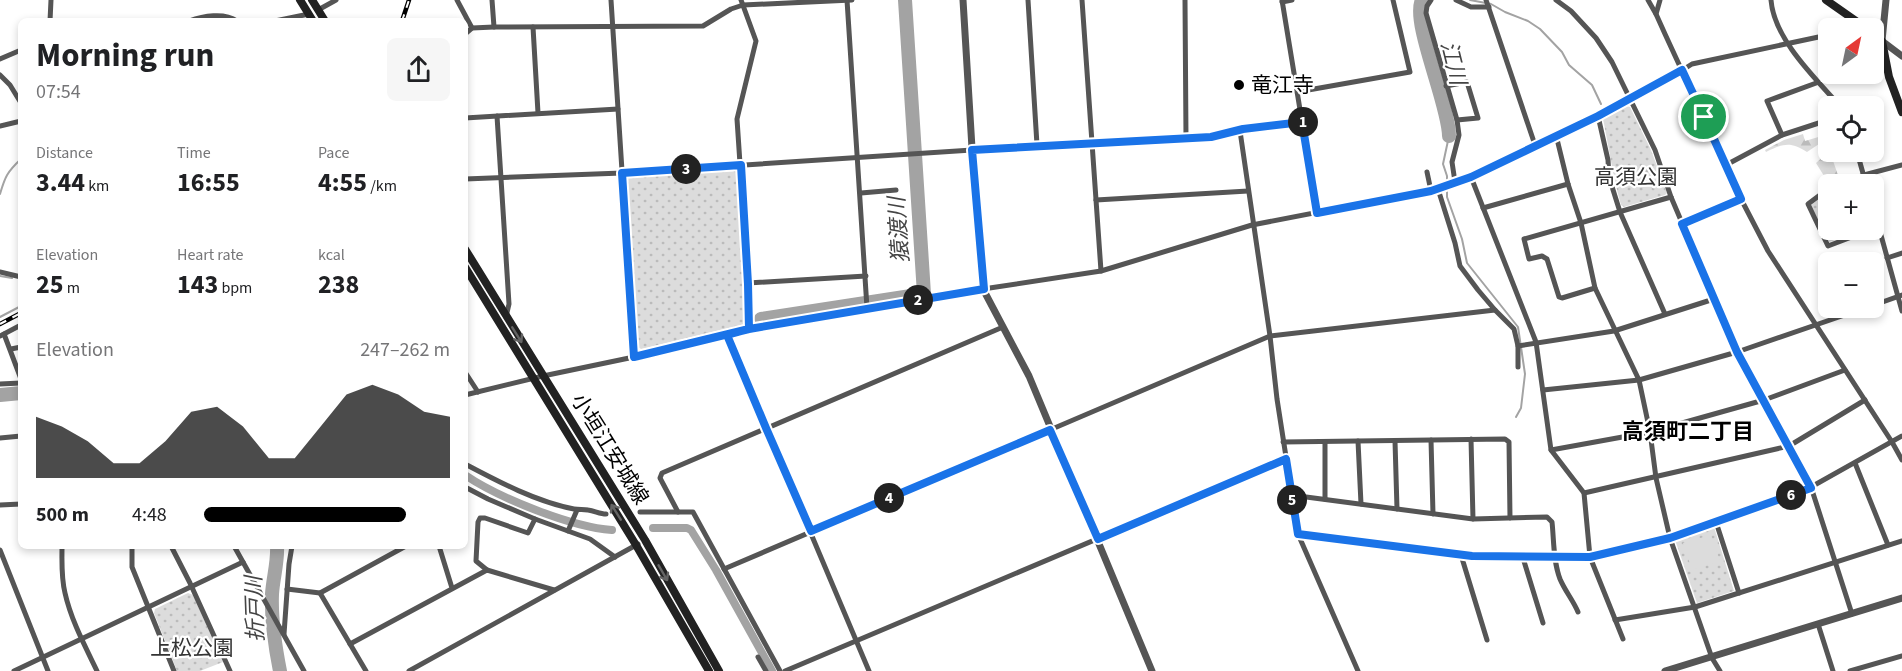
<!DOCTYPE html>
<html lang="en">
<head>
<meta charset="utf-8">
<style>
	:root { --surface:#fff; --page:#f6f6f6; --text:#202124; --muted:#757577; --accent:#000 }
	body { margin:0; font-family:"Source Sans 3","Noto Sans JP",sans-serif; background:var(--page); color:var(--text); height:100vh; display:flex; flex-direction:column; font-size:22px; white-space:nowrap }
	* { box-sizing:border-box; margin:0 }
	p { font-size:20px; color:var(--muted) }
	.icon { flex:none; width:33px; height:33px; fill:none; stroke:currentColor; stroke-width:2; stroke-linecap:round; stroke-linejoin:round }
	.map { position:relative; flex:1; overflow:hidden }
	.drawer { position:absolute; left:18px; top:18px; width:450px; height:531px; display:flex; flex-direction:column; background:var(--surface); border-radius:9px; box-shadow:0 3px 9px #0003 }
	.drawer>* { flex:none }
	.needle { width:39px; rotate:33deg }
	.fabs { position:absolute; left:1818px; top:18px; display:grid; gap:12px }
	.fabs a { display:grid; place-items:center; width:66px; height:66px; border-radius:9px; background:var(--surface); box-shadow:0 3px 9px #0003; font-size:30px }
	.pin { position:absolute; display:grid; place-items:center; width:51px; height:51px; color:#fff; margin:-26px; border:3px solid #fff; border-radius:50%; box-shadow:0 2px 6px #0007 }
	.km { position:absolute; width:30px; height:30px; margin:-15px; border-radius:50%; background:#222; color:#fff; font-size:16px; line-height:30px; text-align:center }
	.round { display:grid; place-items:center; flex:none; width:63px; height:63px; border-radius:9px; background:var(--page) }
	.head { display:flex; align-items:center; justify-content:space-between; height:102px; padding:0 18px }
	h1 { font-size:33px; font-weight:700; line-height:45px }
	.stats { display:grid; grid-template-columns:repeat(3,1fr); gap:9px; height:102px; padding:6px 18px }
	.stats div { display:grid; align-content:center }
	.stats b { font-size:26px; font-weight:700 }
	.stats small { font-size:16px; font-weight:400 }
	.stats p { font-size:16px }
	.chart { height:168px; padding:12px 18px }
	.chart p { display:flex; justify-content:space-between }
	.chart svg { width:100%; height:108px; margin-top:6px; fill:var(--accent); opacity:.7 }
	ul { padding:0 18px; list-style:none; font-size:20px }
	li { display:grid; grid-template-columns:96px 72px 1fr; align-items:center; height:45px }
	li i { height:15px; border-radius:8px; background:var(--accent) }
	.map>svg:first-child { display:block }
	.grass { fill:url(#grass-dots) }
	.forest { fill:url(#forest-firs) }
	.pitch { fill:#dcdcdc }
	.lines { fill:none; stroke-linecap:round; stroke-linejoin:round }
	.stream { stroke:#a3a3a3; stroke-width:2 }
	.canal { stroke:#a3a3a3; stroke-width:8 }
	.river { stroke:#a3a3a3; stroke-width:14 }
	.minor { stroke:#555; stroke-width:5 }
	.tertiary { stroke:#555; stroke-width:7 }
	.secondary { stroke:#222; stroke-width:8 }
	.rail-casing { stroke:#000; stroke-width:4.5 }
	.rail { stroke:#fff; stroke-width:2; stroke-dasharray:7; stroke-linecap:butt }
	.oneway { stroke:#646464 }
	.route-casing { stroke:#fff; stroke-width:12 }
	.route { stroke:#1a73e8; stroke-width:8 }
	.poi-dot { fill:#000; stroke:#fff; stroke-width:2 }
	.labels { text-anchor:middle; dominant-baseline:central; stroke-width:4.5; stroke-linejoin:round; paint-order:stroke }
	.poi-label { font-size:21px; fill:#000; stroke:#fff; text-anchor:start }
	.park-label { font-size:21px; fill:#333; stroke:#fff }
	.street-label { font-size:21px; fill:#000; stroke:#fff }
	.water-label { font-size:22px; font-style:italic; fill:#444; stroke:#fff }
	.neighbourhood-label { font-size:22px; font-weight:bold; fill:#000; stroke:#fff }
</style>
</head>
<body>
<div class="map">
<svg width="1902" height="671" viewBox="0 0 1902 671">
	<defs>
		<pattern id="grass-dots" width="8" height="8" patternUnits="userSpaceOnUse" patternTransform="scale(1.5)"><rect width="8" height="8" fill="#dcdcdc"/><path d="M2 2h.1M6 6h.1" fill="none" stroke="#bbb" stroke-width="1.8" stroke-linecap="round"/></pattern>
		<pattern id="forest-firs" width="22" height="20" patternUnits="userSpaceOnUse" patternTransform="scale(1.5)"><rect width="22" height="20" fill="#dcdcdc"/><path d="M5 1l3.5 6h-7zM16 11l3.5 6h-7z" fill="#bbb"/></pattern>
	</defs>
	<rect width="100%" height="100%" fill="#fff"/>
	<g class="grass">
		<path d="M1626,106l4,1 21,43 16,43 -2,2 -41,12 -3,-2c-8,-28 -12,-57 -18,-86l2,-3z"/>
		<path d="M735,169l3,2 8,149 -1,4 -104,25 -3,-2 -11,-170z"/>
		<path d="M1828,192v38h35l-34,12 -18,-37z"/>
		<path d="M1714,527l20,64 -37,12 -22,-63z"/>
		<path d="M188,593l5,2 30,67 -23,9h-23l-23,-58 1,-4z"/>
	</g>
	<path class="forest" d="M1803,134l2,7 20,-6 3,17h2l10,29 -11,3 -13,-21 10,-9 -7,-10 -12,8c-17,-11 -24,-8 -41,0l-1,-2 19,-10z"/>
	<path class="pitch" d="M1711,535l9,26 -28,9 -9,-27z"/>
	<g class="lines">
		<g class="stream">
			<path d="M1470,0l21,4 14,8 23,9 12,8 22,23 7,13 23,20 9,19"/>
			<path d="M1449,136l-6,28 4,12v21l15,42 5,24 51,64 7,47 -4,34 -5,9"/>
			<path d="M0,194c5,-17 7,-22 21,-35"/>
			<path d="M0,276l12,2"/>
			<path d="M0,317l21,-11"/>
		</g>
		<g class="canal">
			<path d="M465,475c34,23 106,52 147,55"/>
			<path d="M653,528h34l4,2 25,40 56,101"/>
		</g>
		<g class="river">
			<path d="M1422,0c-11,21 27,105 27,136"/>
			<path d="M761,319l163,-25 -19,-294"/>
			<path d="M0,395l21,-2"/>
			<path d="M277,546c1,16 -4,32 -5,48 -1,25 3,52 8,77"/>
		</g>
		<g class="minor">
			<path d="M457,0l15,28"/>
			<path d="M492,0l2,27"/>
			<path d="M611,0l23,357"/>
			<path d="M741,0l15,41 -19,78 11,164 1,46"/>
			<path d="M847,0l20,308"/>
			<path d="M1028,0l9,145"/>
			<path d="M1082,0l19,271"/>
			<path d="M1185,0l1,138"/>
			<path d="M1282,0l35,213"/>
			<path d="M1431,0l-4,6 -1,7 31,107 2,15 -7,27 3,20"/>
			<path d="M1456,0l15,7h18"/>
			<path d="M1486,0l49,145"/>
			<path d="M1556,0l15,11 25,27 16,24 43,88 16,47 66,155 74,135 41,127"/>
			<path d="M1648,0l8,14"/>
			<path d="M1660,0l-4,14 9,20 76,165 27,52 124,191 10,18"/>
			<path d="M1771,0c3,39 44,78 69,106"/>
			<path d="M1282,2l10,-2"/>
			<path d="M318,10l18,-10"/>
			<path d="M50,21l1,-21"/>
			<path d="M189,21c14,-5 35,-9 48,0"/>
			<path d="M275,21l34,-7"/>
			<path d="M533,27l5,86"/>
			<path d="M465,34l7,-6 22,-1 209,-1 28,-17 12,-4 109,-5"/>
			<path d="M0,59l21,-9"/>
			<path d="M0,75l10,10 11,18"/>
			<path d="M1446,86l21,-4 11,36 -21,2"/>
			<path d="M1297,92l113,-20 -17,-72"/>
			<path d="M497,116l12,188 -3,13"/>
			<path d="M1598,116l10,44 1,17 11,35 45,102"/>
			<path d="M465,118l153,-9"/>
			<path d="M0,126l21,-5"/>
			<path d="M1240,131l30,205 7,63 21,135 60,137"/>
			<path d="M1556,135l12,49 13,39 14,65 44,92 11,52 6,46 14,60 42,120 8,13"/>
			<path d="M1782,135l-15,-34 52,-19"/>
			<path d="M1857,152l9,32"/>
			<path d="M1726,165l56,-30 46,-15"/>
			<path d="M1427,172l4,19"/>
			<path d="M1471,177l65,165 15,108 33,43 6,64 80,-19 141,-51 91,-51"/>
			<path d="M465,179l157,-6 470,-31 119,-5 32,-8 59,-7"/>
			<path d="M1839,184l25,-9 38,-10"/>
			<path d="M1438,189l17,54 5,23 18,24 17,20"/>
			<path d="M1828,189l-20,15 20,42 42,-16"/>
			<path d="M861,193l35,-3"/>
			<path d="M1096,200l152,-9"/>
			<path d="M1483,208l85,-24"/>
			<path d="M1874,210l28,101"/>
			<path d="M1682,224l59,-25"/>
			<path d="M1887,258l15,-5"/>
			<path d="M0,272l21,5"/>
			<path d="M748,283l118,-7"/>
			<path d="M1595,288l-33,10 -3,-1 -12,-38 -5,-3 -13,3 -5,-20 147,-42"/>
			<path d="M1874,305l28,-10"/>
			<path d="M4,334l17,45"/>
			<path d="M727,335l142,336"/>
			<path d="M0,336l21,-11"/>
			<path d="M1518,346l96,-15 100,-32"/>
			<path d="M11,349l10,-2"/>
			<path d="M465,372l13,20"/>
			<path d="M0,384l21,-1"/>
			<path d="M1543,390l96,-10 98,-28 128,-44"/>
			<path d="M465,395l78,-19 91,-19 115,-28 234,-40 118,-18 151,-46 186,-36 33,-12 127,-61 75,-40 19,-12 136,-29"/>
			<path d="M0,438l21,-2"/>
			<path d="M1471,439l2,80"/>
			<path d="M1431,440l2,74"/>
			<path d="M1358,441l3,63"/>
			<path d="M1395,441l2,68"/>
			<path d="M1283,442l222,-3 4,3 1,76"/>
			<path d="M1551,450l99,-18 114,-32 81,-30"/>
			<path d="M1855,463l33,82"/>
			<path d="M465,464c34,18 72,38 109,45 5,1 10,0 14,1 7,1 12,4 18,4"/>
			<path d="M465,487l23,12 47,20 55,20 25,18"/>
			<path d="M1584,493l205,-47 76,-46"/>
			<path d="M1291,495l182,24 74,-2 5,5c2,18 1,39 8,57 5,12 13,21 18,33"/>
			<path d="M1325,499v-57"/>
			<path d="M0,505l21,-1"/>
			<path d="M640,512h53l87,159"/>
			<path d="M678,512l-18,-34 2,-5 341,-146"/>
			<path d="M1716,522l23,71"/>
			<path d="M568,531l9,-21"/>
			<path d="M1298,534l174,22 118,1 33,82"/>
			<path d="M62,546c0,16 -1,31 3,47 6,27 20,53 32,78"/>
			<path d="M132,546v21l42,104"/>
			<path d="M171,546l19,37 40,88"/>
			<path d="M234,546l70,125"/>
			<path d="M439,546l13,42"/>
			<path d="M0,550l48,121"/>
			<path d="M1461,555l26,85"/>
			<path d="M1523,558l20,65"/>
			<path d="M724,569l546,-233 225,-26 19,19 4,17v21"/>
			<path d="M487,570l-11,-9 2,-39 2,-4h5l43,15 7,-14"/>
			<path d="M287,589l33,4 86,-47"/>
			<path d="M320,593l46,78"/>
			<path d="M1615,620l80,-13 207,-66"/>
			<path d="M1818,624l15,47"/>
			<path d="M284,634l5,-70 3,-18"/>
			<path d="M350,644l137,-74 67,20"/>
			<path d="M758,657l8,14"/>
			<path d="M14,671l229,-109"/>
			<path d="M409,671l229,-127"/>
			<path d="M785,671l501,-212"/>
			<path d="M1850,671l52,-15"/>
		</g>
		<g class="tertiary">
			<path d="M963,0l13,214 7,75 46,87 123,295"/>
			<path d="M1886,0l-4,41 20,15"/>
			<path d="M1665,671l237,-73"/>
		</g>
		<g class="secondary">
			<path d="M300,0l13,21"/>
			<path d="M312,0l13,21"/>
			<path d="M1826,0l40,28"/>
			<path d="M1874,34l8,7 7,36 13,35"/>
			<path d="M465,249l180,291 74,131"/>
			<path d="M465,267l171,278 73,126"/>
		</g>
		<g class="rail-casing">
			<g id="rail">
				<path d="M402,21l7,-21"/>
				<path d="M0,324l21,-11"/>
			</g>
		</g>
		<use href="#rail" class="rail"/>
	</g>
	<defs><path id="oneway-shaft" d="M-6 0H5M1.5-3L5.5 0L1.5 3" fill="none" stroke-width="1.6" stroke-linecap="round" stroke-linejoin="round" transform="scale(1.5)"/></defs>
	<g class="oneway">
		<use href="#oneway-shaft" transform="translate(517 335) rotate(58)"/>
		<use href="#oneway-shaft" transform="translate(616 512) rotate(-122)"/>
		<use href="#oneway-shaft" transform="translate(663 573) rotate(60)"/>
	</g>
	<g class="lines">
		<g class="route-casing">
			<path id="route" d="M1704,117l-22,-47 -84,46 -127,61 -40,14 -114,22 -15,-91 -59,7 -32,8 -239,13 12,139 -235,40 -115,28 -12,-184 119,-8 7,119 1,45 -22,6 39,93 45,103 239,-101 48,109 188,-80 12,75 174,22 118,1 80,-19 141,-50 -74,-136 -55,-128 59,-25 -37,-82"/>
		</g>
		<use href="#route" class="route"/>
	</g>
	<circle class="poi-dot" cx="1239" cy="85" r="6"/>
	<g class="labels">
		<g class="poi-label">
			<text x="1251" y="85">竜江寺</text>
		</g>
		<g class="park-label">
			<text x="1636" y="177">高須公園</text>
			<text x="192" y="648">上松公園</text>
		</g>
		<g class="street-label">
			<text transform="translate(610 449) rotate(58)">小垣江安城線</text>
		</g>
		<g class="water-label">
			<text transform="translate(1453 63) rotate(76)">江川</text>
			<text transform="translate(899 230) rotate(-94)">猿渡川</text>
			<text transform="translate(255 609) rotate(-92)">折戸川</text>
		</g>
		<g class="neighbourhood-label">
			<text x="1688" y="432">高須町二丁目</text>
		</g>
	</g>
</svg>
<div class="fabs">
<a><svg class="needle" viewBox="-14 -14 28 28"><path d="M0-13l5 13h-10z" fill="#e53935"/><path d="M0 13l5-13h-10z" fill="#757577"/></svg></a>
<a><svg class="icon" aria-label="locate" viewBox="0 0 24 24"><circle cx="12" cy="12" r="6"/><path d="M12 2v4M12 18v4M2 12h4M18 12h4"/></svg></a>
<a>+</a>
<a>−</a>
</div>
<div class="pin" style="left:1704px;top:117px;background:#1e9e55"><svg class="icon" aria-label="arrive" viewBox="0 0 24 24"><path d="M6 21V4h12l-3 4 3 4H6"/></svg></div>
<b class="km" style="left:1303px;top:122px">1</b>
<b class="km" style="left:918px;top:300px">2</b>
<b class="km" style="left:686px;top:169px">3</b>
<b class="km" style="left:889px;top:498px">4</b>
<b class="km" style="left:1292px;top:500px">5</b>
<b class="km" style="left:1791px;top:495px">6</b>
<section class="drawer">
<div class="head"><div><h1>Morning run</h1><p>07:54</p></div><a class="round"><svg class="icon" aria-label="share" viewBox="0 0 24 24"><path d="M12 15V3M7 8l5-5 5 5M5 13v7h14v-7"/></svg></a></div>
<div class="stats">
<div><p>Distance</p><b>3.44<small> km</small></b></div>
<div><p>Time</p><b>16:55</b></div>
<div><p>Pace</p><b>4:55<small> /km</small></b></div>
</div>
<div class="stats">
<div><p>Elevation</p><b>25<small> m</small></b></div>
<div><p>Heart rate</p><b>143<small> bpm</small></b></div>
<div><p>kcal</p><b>238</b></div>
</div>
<div class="chart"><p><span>Elevation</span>247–262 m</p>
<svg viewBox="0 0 160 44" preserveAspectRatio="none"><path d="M0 44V19L10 23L20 29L30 38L40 38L50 29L60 17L70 15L80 23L90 36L100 36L110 23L120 10L130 6L140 10L150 17L160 19V44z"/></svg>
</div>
<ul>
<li><b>500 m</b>4:48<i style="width:82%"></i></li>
</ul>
</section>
</div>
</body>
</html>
